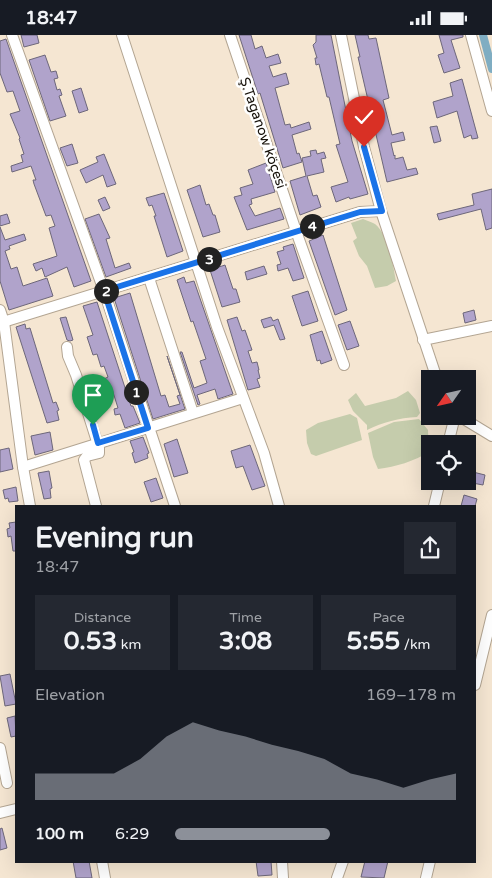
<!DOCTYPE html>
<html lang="en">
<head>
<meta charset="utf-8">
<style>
	:root { --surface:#171b24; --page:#242831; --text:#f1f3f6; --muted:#9ea1a6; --accent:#8c9099 }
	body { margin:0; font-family:"Varela Round",sans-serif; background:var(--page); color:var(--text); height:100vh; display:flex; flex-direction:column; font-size:19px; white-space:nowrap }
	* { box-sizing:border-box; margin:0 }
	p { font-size:16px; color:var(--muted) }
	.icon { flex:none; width:28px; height:28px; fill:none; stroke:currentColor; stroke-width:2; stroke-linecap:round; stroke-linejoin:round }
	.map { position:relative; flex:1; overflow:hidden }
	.sheet { position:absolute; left:15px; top:470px; width:461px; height:358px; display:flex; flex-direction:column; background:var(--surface); border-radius:0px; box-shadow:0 5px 20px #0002 }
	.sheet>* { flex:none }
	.needle { width:32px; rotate:236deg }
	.tools { position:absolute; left:421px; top:335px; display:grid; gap:10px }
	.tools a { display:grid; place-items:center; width:55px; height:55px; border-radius:0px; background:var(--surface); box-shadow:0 5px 20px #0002; font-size:25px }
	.pin { position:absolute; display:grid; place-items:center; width:42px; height:42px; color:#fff; margin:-51px -21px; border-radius:50% 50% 50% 0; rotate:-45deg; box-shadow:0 0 5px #0007 }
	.pin .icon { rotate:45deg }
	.km { position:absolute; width:25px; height:25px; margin:-12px; border-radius:50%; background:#222; color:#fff; font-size:14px; line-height:25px; text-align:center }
	.round { display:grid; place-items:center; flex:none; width:52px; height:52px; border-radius:0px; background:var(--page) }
	.overview { display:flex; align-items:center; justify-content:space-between; height:85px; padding:0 20px }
	h1 { font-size:28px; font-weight:700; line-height:38px }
	.stats { display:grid; grid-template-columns:repeat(3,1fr); gap:8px; height:85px; padding:5px 20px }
	.stats div { display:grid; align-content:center; border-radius:0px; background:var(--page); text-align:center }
	.stats b { font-size:25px; font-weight:700 }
	.stats small { font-size:14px; font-weight:400 }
	.stats p { font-size:14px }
	.chart { height:140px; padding:10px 20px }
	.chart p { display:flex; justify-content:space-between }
	.chart svg { width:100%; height:90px; margin-top:5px; fill:var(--accent); opacity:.7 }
	ul { padding:0 20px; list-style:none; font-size:16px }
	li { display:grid; grid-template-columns:80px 60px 1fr; align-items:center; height:38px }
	li i { height:12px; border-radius:6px; background:var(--accent) }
	.status { display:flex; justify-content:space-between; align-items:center; height:35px; padding:0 25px; background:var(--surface); direction:ltr }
	.status svg { height:14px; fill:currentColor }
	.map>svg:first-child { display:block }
	.green { fill:#c5ccac }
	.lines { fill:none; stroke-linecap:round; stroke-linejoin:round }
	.canal { stroke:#7fadc2; stroke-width:8 }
	.building { fill:#b0a3cb; stroke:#6d677a }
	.minor-casing { stroke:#b3a592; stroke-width:12 }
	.minor { stroke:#fff; stroke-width:10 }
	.route-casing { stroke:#fff; stroke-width:10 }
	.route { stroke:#1a73e8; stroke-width:6 }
	.labels { text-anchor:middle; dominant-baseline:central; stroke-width:5; stroke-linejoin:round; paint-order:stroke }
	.street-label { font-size:14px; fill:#18130c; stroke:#fff }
</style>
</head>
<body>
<div class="status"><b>18:47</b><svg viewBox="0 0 49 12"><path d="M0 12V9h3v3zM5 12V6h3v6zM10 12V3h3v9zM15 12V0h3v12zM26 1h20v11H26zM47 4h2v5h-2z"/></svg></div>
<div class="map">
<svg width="492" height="843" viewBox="0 0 492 843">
	<rect width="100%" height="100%" fill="#f5e6d2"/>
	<g class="green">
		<path d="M363,184c4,2 9,3 12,5 13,10 18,41 21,57l-9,5 -12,2 -8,-22 -8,-10 -6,-15 4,-3 -6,-15z"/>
		<path d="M408,356l8,9 4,13 -3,4c-18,1 -34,5 -50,13v-5l-14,-14 -5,-11 8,-7 9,13 31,-8z"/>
		<path d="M350,379l7,4 5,22 -46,16 -5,-2 -4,-11 -1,-13 12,-7z"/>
		<path d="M419,384l9,11 1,22c-15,9 -33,15 -51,17l-5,-12 -5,-24 26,-11z"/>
	</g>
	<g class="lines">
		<path class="canal" d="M483,0l9,34"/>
	</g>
	<g class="building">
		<path d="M21,0h16l2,8 -15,4z"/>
		<path d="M239,0h12l4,14 7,-3 4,12 12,-4 3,9 -12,3 4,11 13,-4 3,11 -14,4 10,37 5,-1 1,4 18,-6 2,7 -19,6 5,19 2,-1 3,9 -19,6 -23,-75 -2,1z"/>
		<path d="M316,0h15l21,106 16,53 -18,5 -1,-2 -13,5 -5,-15 17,-5 -12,-37 4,-1 -11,-47h-2l-8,-33 -3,1 -1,-7h2l-4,-13 3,-3z"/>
		<path d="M355,0h13l1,4 7,-1 13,60 -6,2 9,35 11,-3 2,8 -14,3 3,13 1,-1v4l8,-2 4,13 9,-2 2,6 -31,8 -29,-125h2z"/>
		<path d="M439,0h24v2l-12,3 9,28 -16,5 -6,-18 6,-2z"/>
		<path d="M6,4l85,242 -17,6 -7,-20 -22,10 -3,-9 -6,3 -3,-7 24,-8 -8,-28 6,-2 -4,-11 -5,1 -12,-32 -1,-4h3l-5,-14 -19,6 -1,-6 12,-4 -2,-7 3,-1 -5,-15 1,-1 -10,-24 10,-3 -7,-20 -6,1 -7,-19v-32z"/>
		<path d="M45,20l6,17 5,-1 2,7 -4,1 3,11 3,-1 2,6 -3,1 7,20 -16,5 -21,-61z"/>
		<path d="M462,44l16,59 -6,1 -1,-4 -7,3 -7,-27 -20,7 -4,-16 20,-6 -3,-13z"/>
		<path d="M81,53l7,22 -9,3 -7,-22z"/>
		<path d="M437,91l4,15 -7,2 -4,-16z"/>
		<path d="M72,109l6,19 -11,3 -7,-18z"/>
		<path d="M316,115l1,4 7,-2 2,6 -5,1 3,13 -17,4 6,20 4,-1 4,12 -21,8 -10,-34 16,-5 -4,-18 9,-2 -1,-5z"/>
		<path d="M104,119l12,30 -9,3 -4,-12 -17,8 -6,-13 18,-8 -2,-5z"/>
		<path d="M266,128l9,29 -24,7 1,5 -3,1 6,11 25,-8 4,11 -37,11 -13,-33 8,-2 -2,-7 13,-4 -5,-14z"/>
		<path d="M200,150l6,20 3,-1 4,11h2l5,17 -17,5 -16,-47z"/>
		<path d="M492,154v39l-6,2 -5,-21 -42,11 -2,-6 37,-9 -2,-11z"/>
		<path d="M164,158l19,58 -16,6 -13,-41h2l-4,-11 -3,1 -3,-8z"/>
		<path d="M105,162l5,11 -7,3 -5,-11z"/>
		<path d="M7,179l3,9 -10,3v-10z"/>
		<path d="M99,179l11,24 -4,1 9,29 14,-5 2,5 -25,9 -21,-58z"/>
		<path d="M0,192l5,13 19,-6 2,6 -17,6 1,3 -5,2 6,18 6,-2 6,19 24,-8 6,18 -44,14 -9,-29z"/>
		<path d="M323,200l24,75 -12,5 -26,-74z"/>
		<path d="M293,209l11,34 -11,3 -5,-13 -10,3 -1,-6 4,-1 -4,-12 7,-2 -1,-3z"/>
		<path d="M225,230l8,24h3l4,13 -18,5 -12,-37z"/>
		<path d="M264,231l3,8 -20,6 -2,-8z"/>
		<path d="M184,242l2,6 8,-2 39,113 -15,5 -3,-10 -18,6 3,9 -2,1 -18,-53h2l12,36 13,-5 -7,-22 6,-2 -13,-38 -2,1 -14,-42z"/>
		<path d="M308,256l10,30 -16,5 -10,-30z"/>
		<path d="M130,258l31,103 4,-1 4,12 11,-3 -3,-8 3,-1 -13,-39 18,53 -32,10 -39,-121z"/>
		<path d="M97,267l34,104h2l7,17 -15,5 -5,-14 -5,1 -1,-6 4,-1 -6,-19 -4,1 -4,-11 4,-2 -4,-11 -3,1 -4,-13 -4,1 -6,-18 6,-2 -10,-29z"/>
		<path d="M474,275l2,10 -11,3 -2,-10z"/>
		<path d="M66,282l7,23 -3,1 -3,-1 -7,-22z"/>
		<path d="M237,282l5,14 3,-1 7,20 -4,1 4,12 5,-1 2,8h-1l2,8 -3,1 3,8 -12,3 -21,-70z"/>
		<path d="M271,282l2,4 5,-2 7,20 -5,1 -6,-15 -10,3 -3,-8z"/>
		<path d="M350,286l9,25 -12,4 -9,-25z"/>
		<path d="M25,289l1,5 4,-1 23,75 3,-1 3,8 -2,1 2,9 -12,3 -31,-96z"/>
		<path d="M322,296l10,29 -11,4 -1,-4 -3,1 -7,-26z"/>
		<path d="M50,397l3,18 -18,5 -4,-19z"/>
		<path d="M143,402l6,16 -2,1 1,4 -13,5 -3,-10 2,-1 -4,-11z"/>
		<path d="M177,404l11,34 -14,4 -10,-33z"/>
		<path d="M250,410l15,41 -13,4 -9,-24 -7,2 -5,-17z"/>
		<path d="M9,413l4,21 -13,3v-22z"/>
		<path d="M49,436l3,17 -2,1 1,9 -7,1 -6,-26z"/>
		<path d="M469,436l16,4 -2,10 -16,-3z"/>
		<path d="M156,443l7,20 -12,4 -7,-20z"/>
		<path d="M16,452l2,14 -9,1 -1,-4 -3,1 -2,-9z"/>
		<path d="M464,460l13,4 -2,7h-14z"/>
		<path d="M16,487v29h-3l-2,-15 -3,1 -1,-8 3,-1 -1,-5z"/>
		<path d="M10,639l6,30 -11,2 -5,-30z"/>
		<path d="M15,681l1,20 -5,1 -4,-19z"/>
		<path d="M2,793l5,20 -7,2v-21z"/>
		<path d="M73,826h16l3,17h-16z"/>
		<path d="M256,826h15l1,14 -14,1z"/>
		<path d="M365,826h23l-4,17 -23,-1z"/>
	</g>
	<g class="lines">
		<g class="minor-casing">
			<g id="minor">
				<path d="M12,0l92,256 71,215"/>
				<path d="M122,0l95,292 47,126 15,53"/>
				<path d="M230,0l66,196 48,134"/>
				<path d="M341,0l23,112 17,64 56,168"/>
				<path d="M471,0l21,76"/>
				<path d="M149,243l44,135"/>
				<path d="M0,275l4,12 19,145 7,39"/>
				<path d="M0,288l360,-111 21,-1"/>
				<path d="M423,305l69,-14"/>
				<path d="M67,312l1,9 8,19 23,73v5l-12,3 -3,4 12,46"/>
				<path d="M459,381l33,20"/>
				<path d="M448,409l7,-28"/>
				<path d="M23,432l220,-69"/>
				<path d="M434,471l6,-25"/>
				<path d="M475,650l17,-70"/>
				<path d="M0,713l7,35"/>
				<path d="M0,778l16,-4"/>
				<path d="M102,826l3,17"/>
				<path d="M282,826l1,17"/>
				<path d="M337,843l6,-17"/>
				<path d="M426,843l4,-17"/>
			</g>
		</g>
		<use href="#minor" class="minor"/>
	</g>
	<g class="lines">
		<g class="route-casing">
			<path id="route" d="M93,390l5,18 50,-15 -44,-137 256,-79 22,-1 -18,-64"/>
		</g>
		<use href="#route" class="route"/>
	</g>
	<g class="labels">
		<g class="street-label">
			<text transform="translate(263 98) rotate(71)">Ş.Taganow köçesi</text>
		</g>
	</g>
</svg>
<div class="tools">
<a><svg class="needle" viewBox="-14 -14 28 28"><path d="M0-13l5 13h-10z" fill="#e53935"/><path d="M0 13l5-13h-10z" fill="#9ea1a6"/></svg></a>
<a><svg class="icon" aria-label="locate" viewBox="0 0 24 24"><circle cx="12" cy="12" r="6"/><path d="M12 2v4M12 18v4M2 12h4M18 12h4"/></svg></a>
</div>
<div class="pin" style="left:93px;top:390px;background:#1e9e55"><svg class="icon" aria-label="arrive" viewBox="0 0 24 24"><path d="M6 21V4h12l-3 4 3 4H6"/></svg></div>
<div class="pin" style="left:364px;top:112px;background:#d93025"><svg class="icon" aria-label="check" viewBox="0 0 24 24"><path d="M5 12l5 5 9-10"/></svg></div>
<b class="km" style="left:136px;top:357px">1</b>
<b class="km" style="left:106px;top:256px">2</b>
<b class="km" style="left:209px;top:224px">3</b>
<b class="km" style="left:312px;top:191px">4</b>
<section class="sheet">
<div class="overview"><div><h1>Evening run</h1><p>18:47</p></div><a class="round"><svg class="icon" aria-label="share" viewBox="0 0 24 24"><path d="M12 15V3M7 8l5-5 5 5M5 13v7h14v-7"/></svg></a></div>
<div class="stats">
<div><p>Distance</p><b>0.53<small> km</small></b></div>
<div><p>Time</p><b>3:08</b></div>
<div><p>Pace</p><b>5:55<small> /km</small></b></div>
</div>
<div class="chart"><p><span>Elevation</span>169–178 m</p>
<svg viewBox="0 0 160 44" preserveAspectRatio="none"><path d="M0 44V31L10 31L20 31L30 31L40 24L50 13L60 6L70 10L80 13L90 17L100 20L110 24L120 31L130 34L140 38L150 34L160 31V44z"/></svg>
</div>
<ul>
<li><b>100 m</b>6:29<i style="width:55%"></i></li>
</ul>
</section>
</div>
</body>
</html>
